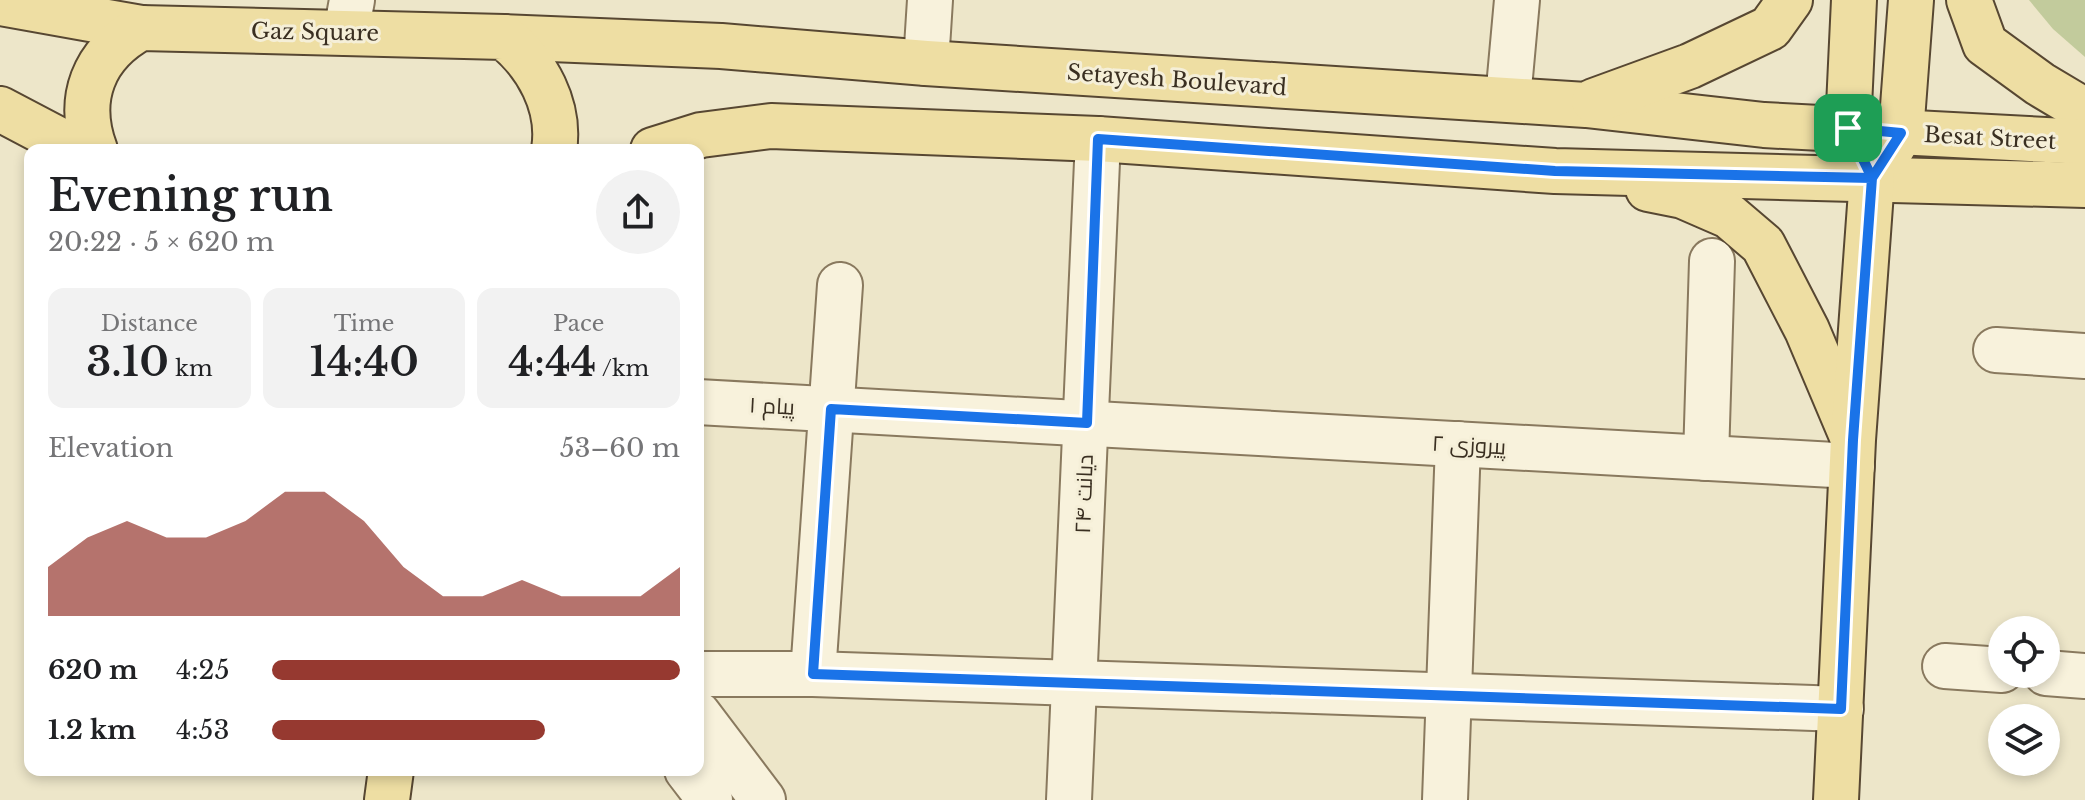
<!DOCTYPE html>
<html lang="en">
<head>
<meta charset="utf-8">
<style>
	:root { --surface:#fff; --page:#f2f2f2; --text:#202124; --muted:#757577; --accent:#963930 }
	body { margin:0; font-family:"Libre Baskerville",Cairo,serif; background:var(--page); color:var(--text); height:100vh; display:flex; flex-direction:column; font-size:30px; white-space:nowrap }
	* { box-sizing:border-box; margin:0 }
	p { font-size:26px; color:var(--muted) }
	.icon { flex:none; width:44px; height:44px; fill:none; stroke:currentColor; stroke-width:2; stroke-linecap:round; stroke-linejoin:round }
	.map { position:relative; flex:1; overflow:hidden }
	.drawer { position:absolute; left:24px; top:144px; width:680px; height:632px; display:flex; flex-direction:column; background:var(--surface); border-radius:16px; box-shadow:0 4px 12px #0003 }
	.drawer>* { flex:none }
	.tools { position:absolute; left:1988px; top:616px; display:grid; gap:16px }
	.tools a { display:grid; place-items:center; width:72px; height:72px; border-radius:50%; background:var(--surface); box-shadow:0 4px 12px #0003; font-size:40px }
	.pin { position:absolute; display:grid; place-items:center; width:68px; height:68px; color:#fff; margin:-34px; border-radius:16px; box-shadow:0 4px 12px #0006 }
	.round { display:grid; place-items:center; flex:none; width:84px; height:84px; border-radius:42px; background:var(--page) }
	.headline { display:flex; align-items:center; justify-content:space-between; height:136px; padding:0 24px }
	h1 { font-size:44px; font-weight:600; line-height:60px }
	.metrics { display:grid; grid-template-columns:repeat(3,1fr); gap:12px; height:136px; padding:8px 24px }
	.metrics div { display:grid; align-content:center; border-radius:16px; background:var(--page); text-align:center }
	.metrics b { font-size:40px; font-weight:600 }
	.metrics small { font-size:22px; font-weight:400 }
	.metrics p { font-size:22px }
	.chart { height:224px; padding:16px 24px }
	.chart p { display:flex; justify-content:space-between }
	.chart svg { width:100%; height:144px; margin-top:8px; fill:var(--accent); opacity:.7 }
	ul { padding:0 24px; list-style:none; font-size:26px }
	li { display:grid; grid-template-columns:128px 96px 1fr; align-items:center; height:60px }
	li i { height:20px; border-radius:10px; background:var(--accent) }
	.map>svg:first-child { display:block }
	.green { fill:#c2cb9c }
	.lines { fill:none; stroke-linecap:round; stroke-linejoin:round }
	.minor-casing { stroke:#89795e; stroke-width:48 }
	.major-casing { stroke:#574732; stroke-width:48 }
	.minor { stroke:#f8f2dc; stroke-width:44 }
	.major { stroke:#eedea3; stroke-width:44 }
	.route-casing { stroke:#fff; stroke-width:16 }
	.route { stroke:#1a73e8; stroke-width:10 }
	.labels { text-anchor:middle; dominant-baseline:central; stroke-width:6; stroke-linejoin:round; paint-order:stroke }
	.street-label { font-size:22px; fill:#3a2f21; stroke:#f5efd8 }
</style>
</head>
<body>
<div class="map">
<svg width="2085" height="800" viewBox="0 0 2085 800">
	<rect width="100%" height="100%" fill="#ede6c9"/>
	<path class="green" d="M2029,0h56v57l-32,-28z"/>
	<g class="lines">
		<g class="minor-casing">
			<g id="minor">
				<path d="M346,33l6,-33"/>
				<path d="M926,63l4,-63"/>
				<path d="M1508,99l9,-99"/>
				<path d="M1996,350l89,6"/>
				<path d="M698,402l1154,64"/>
				<path d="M1706,458l6,-197"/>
				<path d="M1945,666l57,4"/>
				<path d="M2046,673l39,3"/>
				<path d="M698,674h115l1028,35"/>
				<path d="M813,674l27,-389"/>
				<path d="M698,714l65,86"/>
				<path d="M687,770l23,30"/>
				<path d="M1069,800l29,-661"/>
				<path d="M1445,800l13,-356"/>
			</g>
		</g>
		<g class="major-casing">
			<g id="major">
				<path d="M1969,0l16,44 55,40 45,27"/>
				<path d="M0,3l141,25"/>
				<path d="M504,37l217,9 205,17 660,42 178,20 321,17"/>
				<path d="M1594,101l96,-35 80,-38 20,-28"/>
				<path d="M0,109l78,41"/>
				<path d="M95,150c-19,-51 -2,-96 46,-122l363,9c33,26 57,69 50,113"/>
				<path d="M653,150l48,-15 70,-9 327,13 457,32 530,14"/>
				<path d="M1887,156l14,-23 10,-133"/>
				<path d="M1648,189l35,7 46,20 34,29 44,85 44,104"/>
				<path d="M387,800l4,-30"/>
				<path d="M1836,800l17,-360 19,-262 -24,-50 6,-128"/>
			</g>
		</g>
		<use href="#minor" class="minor"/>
		<use href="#major" class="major"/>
	</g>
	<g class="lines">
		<g class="route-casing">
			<path id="route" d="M1848,128l24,50 -317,-7 -457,-32 -11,284 -256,-14 -18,265 1028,35 12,-269 19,-262 29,-45 -53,-5"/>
		</g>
		<use href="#route" class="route"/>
	</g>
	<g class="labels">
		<g class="street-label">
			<text transform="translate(315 32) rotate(1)">Gaz Square</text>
			<text transform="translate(1177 80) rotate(4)">Setayesh Boulevard</text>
			<text transform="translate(1990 138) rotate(3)">Besat Street</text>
			<text transform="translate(772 406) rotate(3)">پیام ۱</text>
			<text transform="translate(1469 445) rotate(3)">پیروزی ۲</text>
			<text transform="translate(1084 494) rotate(-88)">دیانت ۲۴</text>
		</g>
	</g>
</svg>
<div class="tools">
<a><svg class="icon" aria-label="locate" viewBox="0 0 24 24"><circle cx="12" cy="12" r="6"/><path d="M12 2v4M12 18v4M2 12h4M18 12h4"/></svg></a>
<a><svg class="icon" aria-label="layers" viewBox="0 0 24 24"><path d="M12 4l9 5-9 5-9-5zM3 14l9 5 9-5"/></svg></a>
</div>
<div class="pin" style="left:1848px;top:128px;background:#1e9e55"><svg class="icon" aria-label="arrive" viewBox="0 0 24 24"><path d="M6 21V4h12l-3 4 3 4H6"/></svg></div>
<section class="drawer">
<div class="headline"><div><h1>Evening run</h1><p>20:22 · 5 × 620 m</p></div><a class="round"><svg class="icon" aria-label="share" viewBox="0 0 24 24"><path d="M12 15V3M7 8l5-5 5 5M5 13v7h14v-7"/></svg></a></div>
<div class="metrics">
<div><p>Distance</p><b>3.10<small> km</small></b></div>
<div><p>Time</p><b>14:40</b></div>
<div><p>Pace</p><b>4:44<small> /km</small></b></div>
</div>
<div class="chart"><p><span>Elevation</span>53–60 m</p>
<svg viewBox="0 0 160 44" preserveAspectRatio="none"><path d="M0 44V29L10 20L20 15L30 20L40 20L50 15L60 6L70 6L80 15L90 29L100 38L110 38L120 33L130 38L140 38L150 38L160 29V44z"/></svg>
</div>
<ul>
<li><b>620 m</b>4:25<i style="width:100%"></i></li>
<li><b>1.2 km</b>4:53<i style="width:67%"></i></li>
</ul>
</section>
</div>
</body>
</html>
